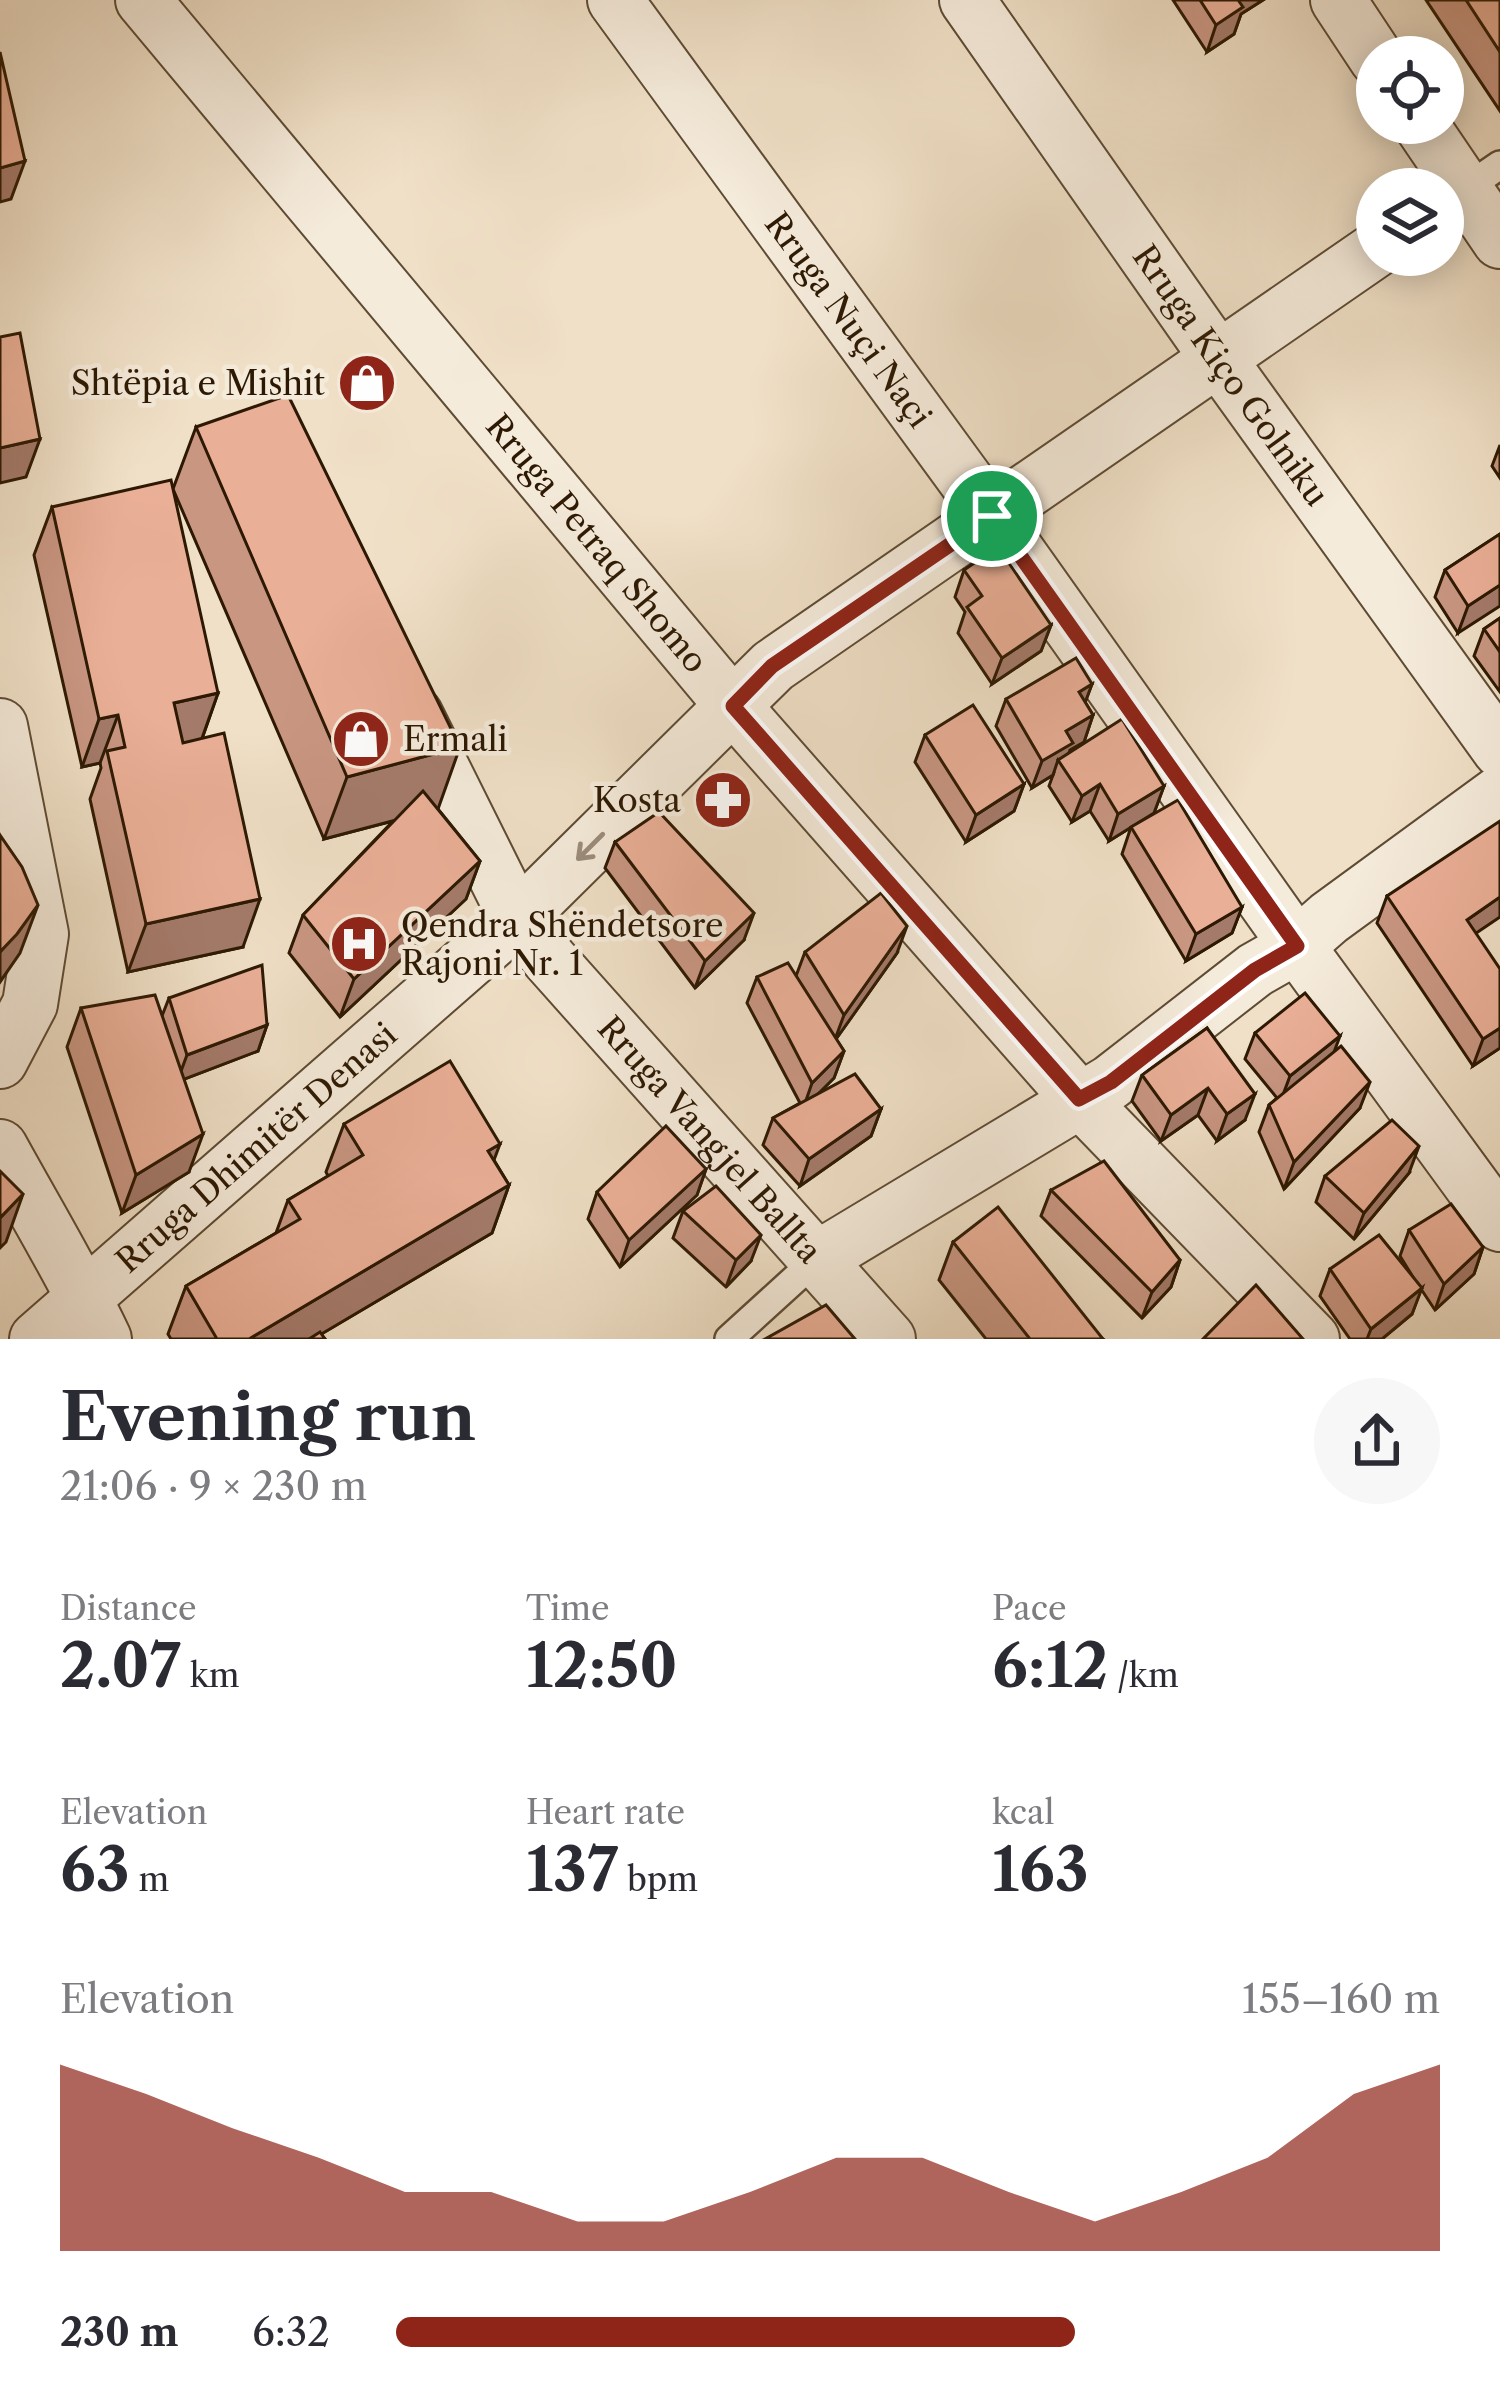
<!DOCTYPE html>
<html lang="en">
<head>
<meta charset="utf-8">
<style>
	:root { --surface:#fff; --page:#f7f7f7; --text:#2b2b33; --muted:#7c7c81; --accent:#8f2418 }
	body { margin:0; font-family:"Libre Caslon Text",serif; background:var(--page); color:var(--text); height:100vh; display:flex; flex-direction:column; font-size:45px; white-space:nowrap }
	* { box-sizing:border-box; margin:0 }
	p { font-size:39px; color:var(--muted) }
	.icon { flex:none; width:66px; height:66px; fill:none; stroke:currentColor; stroke-width:2; stroke-linecap:round; stroke-linejoin:round }
	.map { position:relative; height:1339px; overflow:hidden }
	.side { display:flex; flex-direction:column; background:var(--surface); flex:1 }
	.side>* { flex:none }
	.buttons { position:absolute; left:1356px; top:36px; display:grid; gap:24px }
	.buttons a { display:grid; place-items:center; width:108px; height:108px; border-radius:50%; background:var(--surface); box-shadow:0 6px 30px #0003; font-size:60px }
	.pin { position:absolute; display:grid; place-items:center; width:102px; height:102px; color:#fff; margin:-51px; border:6px solid #fff; border-radius:50%; box-shadow:0 3px 12px #0007 }
	.round { display:grid; place-items:center; flex:none; width:126px; height:126px; border-radius:63px; background:var(--page) }
	.head { display:flex; align-items:center; justify-content:space-between; height:204px; padding:0 60px }
	h1 { font-size:66px; font-weight:700; line-height:90px }
	.figures { display:grid; grid-template-columns:repeat(3,1fr); gap:18px; height:204px; padding:12px 60px }
	.figures div { display:grid; align-content:center }
	.figures b { font-size:60px; font-weight:700 }
	.figures small { font-size:33px; font-weight:400 }
	.figures p { font-size:33px }
	.chart { height:336px; padding:24px 60px }
	.chart p { display:flex; justify-content:space-between }
	.chart svg { width:100%; height:216px; margin-top:12px; fill:var(--accent); opacity:.7 }
	ul { padding:0 60px; list-style:none; font-size:39px }
	li { display:grid; grid-template-columns:192px 144px 1fr; align-items:center; height:90px }
	li i { height:30px; border-radius:15px; background:var(--accent) }
	.map>svg:first-child { display:block }
	.lines { fill:none; stroke-linecap:round; stroke-linejoin:round }
	.lane-casing { stroke:#5e4b34; stroke-width:32 }
	.street-casing { stroke:#5e4b34; stroke-width:58 }
	.lane { stroke:#f5ebdb; stroke-width:27 }
	.street { stroke:#f5ebdb; stroke-width:54 }
	.wall { fill:#c99682; stroke:#2d1903; stroke-width:3 }
	.shaded-wall { fill:#a47a6a; stroke:#2d1903; stroke-width:3 }
	.building { fill:#eaaf97; stroke:#2d1903; stroke-width:3 }
	.oneway { stroke:#9b8c7a }
	.route-casing { stroke:#fff; stroke-width:24 }
	.route { stroke:#8f2418; stroke-width:15 }
	.labels { text-anchor:middle; dominant-baseline:central; stroke-width:9; stroke-linejoin:round; paint-order:stroke }
	.street-label { font-size:33px; fill:#2d1903; stroke:#f5ebdb }
	.poi-label { font-size:33px; fill:#2d1903; stroke:#f5ebdb; text-anchor:end }
</style>
</head>
<body>
<div class="map">
<svg width="1500" height="1339" viewBox="0 0 1500 1339">
	<rect width="100%" height="100%" fill="#f0e0c7"/>
	<filter id="stains"><feTurbulence type="fractalNoise" baseFrequency=".00167" numOctaves="4"/><feColorMatrix values="0 0 0 0 .2 0 0 0 0 .09 0 0 0 0 .02 0 0 0 .5 -.17"/></filter>
	<radialGradient id="worn" r=".72"><stop offset=".6" stop-color="#630" stop-opacity="0"/><stop offset="1" stop-color="#630" stop-opacity=".3"/></radialGradient>
	<g class="lines">
		<g class="lane-casing">
			<g id="lane">
				<path d="M1465,189l35,-24"/>
				<path d="M729,1339l88,-80"/>
			</g>
		</g>
		<g class="street-casing">
			<g id="street">
				<path id="s1" d="M143,0l590,706 346,393 233,240"/>
				<path id="s2" d="M615,0l377,516 305,430 203,278"/>
				<path id="s3" d="M967,0l250,357 283,393"/>
				<path d="M1338,0l39,59"/>
				<path d="M1420,123l80,118"/>
				<path id="s4" d="M415,714l102,205 33,41 338,379"/>
				<path d="M0,726l41,208 -11,70 -30,57"/>
				<path d="M0,1147c35,64 73,126 104,192"/>
				<path d="M817,1259l294,-177 144,-112 42,-24 32,-28 171,-125"/>
				<path id="s5" d="M37,1339l480,-420 256,-253 604,-417"/>
			</g>
		</g>
		<use href="#lane" class="lane"/>
		<use href="#street" class="street"/>
	</g>
	<g class="wall">
		<path d="M1173,0h90l-22,14 -7,20 -27,18z"/>
		<path d="M1426,0h74v111z"/>
		<path d="M196,427l242,382 42,52 -14,38 -126,118 -51,-64 14,-38 90,-94 -69,18 -151,-350z"/>
		<path d="M1500,445v33l-8,-12z"/>
		<path d="M52,507l166,186 -16,46 41,208 -115,25 -38,-173 11,-31 -1,-5 -18,4 -48,-212z"/>
		<path d="M1500,534l-42,99 -23,-36 10,-27z"/>
		<path d="M964,570l87,55 -10,26 -49,33 -34,-51 7,-21 -10,-15z"/>
		<path d="M1500,618v74l-26,-36 10,-27z"/>
		<path d="M1092,684l-7,18 8,13 -9,27 -14,8 -1,3 95,33 -10,27 -45,28 -19,-30 -18,11 -23,-36 4,-11 -21,13 -36,-62 10,-27z"/>
		<path d="M925,735l99,49 -10,27 -48,31 -51,-80z"/>
		<path d="M1131,827l111,80 -10,26 -46,28 -64,-107z"/>
		<path d="M615,842l129,98 -49,48 -90,-120z"/>
		<path d="M1387,896l89,37 24,115 -27,18 -96,-143z"/>
		<path d="M805,952l92,1 -61,86 8,12 -10,27 -16,16 63,15 -10,27 -71,50 -37,-41 10,-27 27,-15 -53,-100 10,-26 39,-1z"/>
		<path d="M169,998l98,27 -9,26 -74,28 5,93 -67,41 -55,-166 14,-39 81,8z"/>
		<path d="M1207,1028l38,92 -28,21 -19,-26 -37,26 -29,-40 10,-26z"/>
		<path d="M1255,1033l79,18 26,57 -76,81 -25,-57 10,-27 8,-7 -32,-39z"/>
		<path d="M344,1124l150,36 15,25 -17,48 -171,101 4,5h-154l-3,-5 18,-48 90,-53 12,-33 40,-24 -2,-4z"/>
		<path d="M706,1169l-9,26 -77,72 -32,-48 9,-27z"/>
		<path d="M1409,1173l-55,66 -38,-37 9,-26z"/>
		<path d="M1051,1190l129,70 -9,27 -29,31 -101,-102z"/>
		<path d="M683,1211l68,50 -25,26 -53,-49z"/>
		<path d="M1409,1230l74,17 -9,27 -39,36 -14,-21 -9,25 -30,25h-32l-30,-43 10,-27 83,8 -13,-21z"/>
		<path d="M953,1242l150,97h-117l-47,-59z"/>
	</g>
	<g class="shaded-wall">
		<path d="M1235,0h28l-22,14 -7,20 -27,18 9,-27z"/>
		<path d="M25,161l-14,38 -11,3v-34z"/>
		<path d="M40,439l-14,38 -26,6v-35z"/>
		<path d="M1500,585v21l-42,27 10,-27z"/>
		<path d="M1051,625l-10,26 -49,33 10,-26z"/>
		<path d="M1092,684l-10,27 -3,-19z"/>
		<path d="M218,693l-17,48 -44,10 17,-48z"/>
		<path d="M118,715l-18,48 -18,4 17,-48z"/>
		<path d="M1093,715l-9,27 -14,8 -6,17 -6,-7 -5,15 -21,13 10,-27 24,-30z"/>
		<path d="M460,747l-22,62 -114,30 23,-62z"/>
		<path d="M1024,784l-10,27 -48,31 10,-27z"/>
		<path d="M1100,784l-10,27 -18,11 10,-26z"/>
		<path d="M1164,786l-10,27 -45,28 9,-27z"/>
		<path d="M480,861l-14,38 -126,118 14,-38z"/>
		<path d="M1500,897v20l-43,29 10,-26z"/>
		<path d="M260,899l-17,48 -115,25 18,-48z"/>
		<path d="M38,905l-18,48 -20,29v-30z"/>
		<path d="M1242,907l-10,26 -46,28 10,-27z"/>
		<path d="M754,913l-10,27 -49,48 10,-27z"/>
		<path d="M907,926l-10,27 -63,89 10,-27z"/>
		<path d="M267,1025l-9,26 -81,31 10,-27z"/>
		<path d="M1500,1028v20l-27,18 10,-27z"/>
		<path d="M1340,1036l-10,27 -50,40 10,-27z"/>
		<path d="M844,1051l-10,27 -31,31 9,-26z"/>
		<path d="M1370,1082l-10,26 -76,81 10,-27z"/>
		<path d="M1208,1088l-10,27 -37,26 10,-26z"/>
		<path d="M1255,1094l-10,26 -28,21 10,-27z"/>
		<path d="M881,1109l-10,27 -71,50 9,-27z"/>
		<path d="M203,1134l-14,38 -67,41 14,-38z"/>
		<path d="M500,1144l-18,48 6,-41z"/>
		<path d="M1419,1146l-10,27 -55,66 10,-26z"/>
		<path d="M706,1169l-9,26 -77,72 9,-27z"/>
		<path d="M509,1185l-17,48 -179,106h-64z"/>
		<path d="M23,1194l-17,48 -6,6v-30z"/>
		<path d="M761,1235l-10,26 -25,26 10,-27z"/>
		<path d="M1483,1247l-9,27 -39,36 9,-26z"/>
		<path d="M1180,1260l-9,27 -29,31 10,-26z"/>
		<path d="M1422,1288l-10,26 -30,25h-15l4,-10z"/>
	</g>
	<g class="building">
		<path d="M1200,0h38l5,7 -27,18z"/>
		<path d="M1466,0h34v52z"/>
		<path d="M0,52l25,109 -25,7z"/>
		<path d="M20,333l20,106 -40,9v-111z"/>
		<path d="M288,395l172,352 -113,30 -151,-350z"/>
		<path d="M171,480l47,213 -44,10 9,40 41,-10 36,166 -114,25 -39,-173 18,-4 -7,-32 -19,4 -47,-212z"/>
		<path d="M1500,534v51l-32,21 -23,-36z"/>
		<path d="M998,547l53,78 -49,33 -35,-51 15,-11 -18,-26z"/>
		<path d="M1500,618v34l-16,-23z"/>
		<path d="M1076,658l16,26 -13,8 14,23 -27,16 7,12 -31,18 -36,-62z"/>
		<path d="M973,705l51,79 -48,31 -51,-80z"/>
		<path d="M1122,719l42,67 -46,28 -18,-30 -18,12 -24,-36z"/>
		<path d="M423,791l57,70 -126,118 -51,-64z"/>
		<path d="M1178,800l64,107 -46,27 -65,-107z"/>
		<path d="M659,812l95,101 -49,48 -90,-119z"/>
		<path d="M1500,821v76l-33,23 33,49v59l-17,11 -96,-143z"/>
		<path d="M0,835l22,32 16,38 -21,29 -17,18z"/>
		<path d="M881,893l26,33 -63,89 -39,-63z"/>
		<path d="M788,963l56,88 -32,32 -55,-106z"/>
		<path d="M262,965l5,60 -80,30 -18,-57z"/>
		<path d="M1305,993l35,43 -50,40 -35,-43z"/>
		<path d="M155,995l48,139 -67,41 -55,-167z"/>
		<path d="M1207,1028l48,66 -28,20 -19,-26 -37,27 -29,-40z"/>
		<path d="M1341,1046l29,36 -76,80 -25,-57z"/>
		<path d="M450,1061l50,83 -12,7 21,34 -260,154h-32l-31,-53 114,-67 -12,-19 75,-45 -19,-31z"/>
		<path d="M855,1074l26,35 -72,50 -36,-41z"/>
		<path d="M1392,1120l27,26 -55,67 -39,-37z"/>
		<path d="M666,1126l40,43 -77,71 -32,-48z"/>
		<path d="M1104,1161l76,99 -28,32 -101,-102z"/>
		<path d="M0,1171l23,23 -23,24z"/>
		<path d="M716,1186l45,49 -25,25 -53,-49z"/>
		<path d="M1451,1204l32,43 -39,37 -35,-54z"/>
		<path d="M998,1207l105,132h-73l-77,-97z"/>
		<path d="M1379,1235l43,53 -51,41 -41,-60z"/>
		<path d="M1256,1285l47,54h-100z"/>
		<path d="M826,1305l29,34h-90z"/>
		<path d="M320,1332l5,7h-16z"/>
	</g>
	<defs><path id="oneway-shaft" d="M-6 0H5M1.5-3L5.5 0L1.5 3" fill="none" stroke-width="1.6" stroke-linecap="round" stroke-linejoin="round" transform="scale(3)"/></defs>
	<use class="oneway" href="#oneway-shaft" transform="translate(590 847) rotate(135)"/>
	<g class="lines">
		<g class="route-casing">
			<path id="route" d="M992,516l305,430 -42,24 -144,112 -32,17 -346,-393 39,-40z"/>
		</g>
		<use href="#route" class="route"/>
	</g>
	<defs>
		<g id="shop-disc" transform="scale(3)"><circle r="9.5" fill="#8f2418" stroke="#f5ebdb"/><path d="M-5-2.5h2.3a2.7 3.5 0 0 1 5.4 0H5L5.5 6h-11ZM-1.5-2.5h3a1.5 2.3 0 0 0-3 0Z" fill="#fff"/></g>
		<g id="pharmacy-disc" transform="scale(3)"><circle r="9.5" fill="#8f2418" stroke="#f5ebdb"/><path d="M-2-6h4v4h4v4h-4v4h-4v-4h-4v-4h4Z" fill="#fff"/></g>
		<g id="hospital-disc" transform="scale(3)"><circle r="9.5" fill="#8f2418" stroke="#f5ebdb"/><path d="M-5-5h3v3.5h4V-5h3V5h-3V1.5h-4V5h-3Z" fill="#fff"/></g>
	</defs>
	<g fill-rule="evenodd">
		<use href="#shop-disc" x="367" y="383"/>
		<use href="#shop-disc" x="361" y="739"/>
		<use href="#pharmacy-disc" x="723" y="800"/>
		<use href="#hospital-disc" x="359" y="944"/>
	</g>
	<g class="labels">
		<g class="street-label">
			<text stroke="none"><textPath href="#s2" startOffset="396">Rruga Nuçi Naçi</textPath></text>
			<text stroke="none"><textPath href="#s3" startOffset="459">Rruga Kiço Golniku</textPath></text>
			<text stroke="none"><textPath href="#s1" startOffset="708">Rruga Petraq Shomo</textPath></text>
			<text stroke="none"><textPath href="#s4" startOffset="522">Rruga Vangjel Ballta</textPath></text>
			<text stroke="none"><textPath href="#s5" startOffset="291">Rruga Dhimitër Denasi</textPath></text>
		</g>
		<g class="poi-label">
			<text x="325" y="383">Shtëpia e Mishit</text>
			<text x="403" y="739" text-anchor="start">Ermali</text>
			<text x="681" y="800">Kosta</text>
			<text x="401" y="925" text-anchor="start">Qendra Shëndetsore<tspan x="401" dy="38">Rajoni Nr. 1</tspan></text>
		</g>
	</g>
	<rect width="100%" height="100%" filter="url(#stains)"/>
	<rect width="100%" height="100%" fill="url(#worn)"/>
</svg>
<div class="buttons">
<a><svg class="icon" aria-label="locate" viewBox="0 0 24 24"><circle cx="12" cy="12" r="6"/><path d="M12 2v4M12 18v4M2 12h4M18 12h4"/></svg></a>
<a><svg class="icon" aria-label="layers" viewBox="0 0 24 24"><path d="M12 4l9 5-9 5-9-5zM3 14l9 5 9-5"/></svg></a>
</div>
<div class="pin" style="left:992px;top:516px;background:#1e9e55"><svg class="icon" aria-label="arrive" viewBox="0 0 24 24"><path d="M6 21V4h12l-3 4 3 4H6"/></svg></div>
</div>
<section class="side">
<div class="head"><div><h1>Evening run</h1><p>21:06 · 9 × 230 m</p></div><a class="round"><svg class="icon" aria-label="share" viewBox="0 0 24 24"><path d="M12 15V3M7 8l5-5 5 5M5 13v7h14v-7"/></svg></a></div>
<div class="figures">
<div><p>Distance</p><b>2.07<small> km</small></b></div>
<div><p>Time</p><b>12:50</b></div>
<div><p>Pace</p><b>6:12<small> /km</small></b></div>
</div>
<div class="figures">
<div><p>Elevation</p><b>63<small> m</small></b></div>
<div><p>Heart rate</p><b>137<small> bpm</small></b></div>
<div><p>kcal</p><b>163</b></div>
</div>
<div class="chart"><p><span>Elevation</span>155–160 m</p>
<svg viewBox="0 0 160 44" preserveAspectRatio="none"><path d="M0 44V6L10 12L20 19L30 25L40 32L50 32L60 38L70 38L80 32L90 25L100 25L110 32L120 38L130 32L140 25L150 12L160 6V44z"/></svg>
</div>
<ul>
<li><b>230 m</b>6:32<i style="width:65%"></i></li>
</ul>
</section>
</body>
</html>
